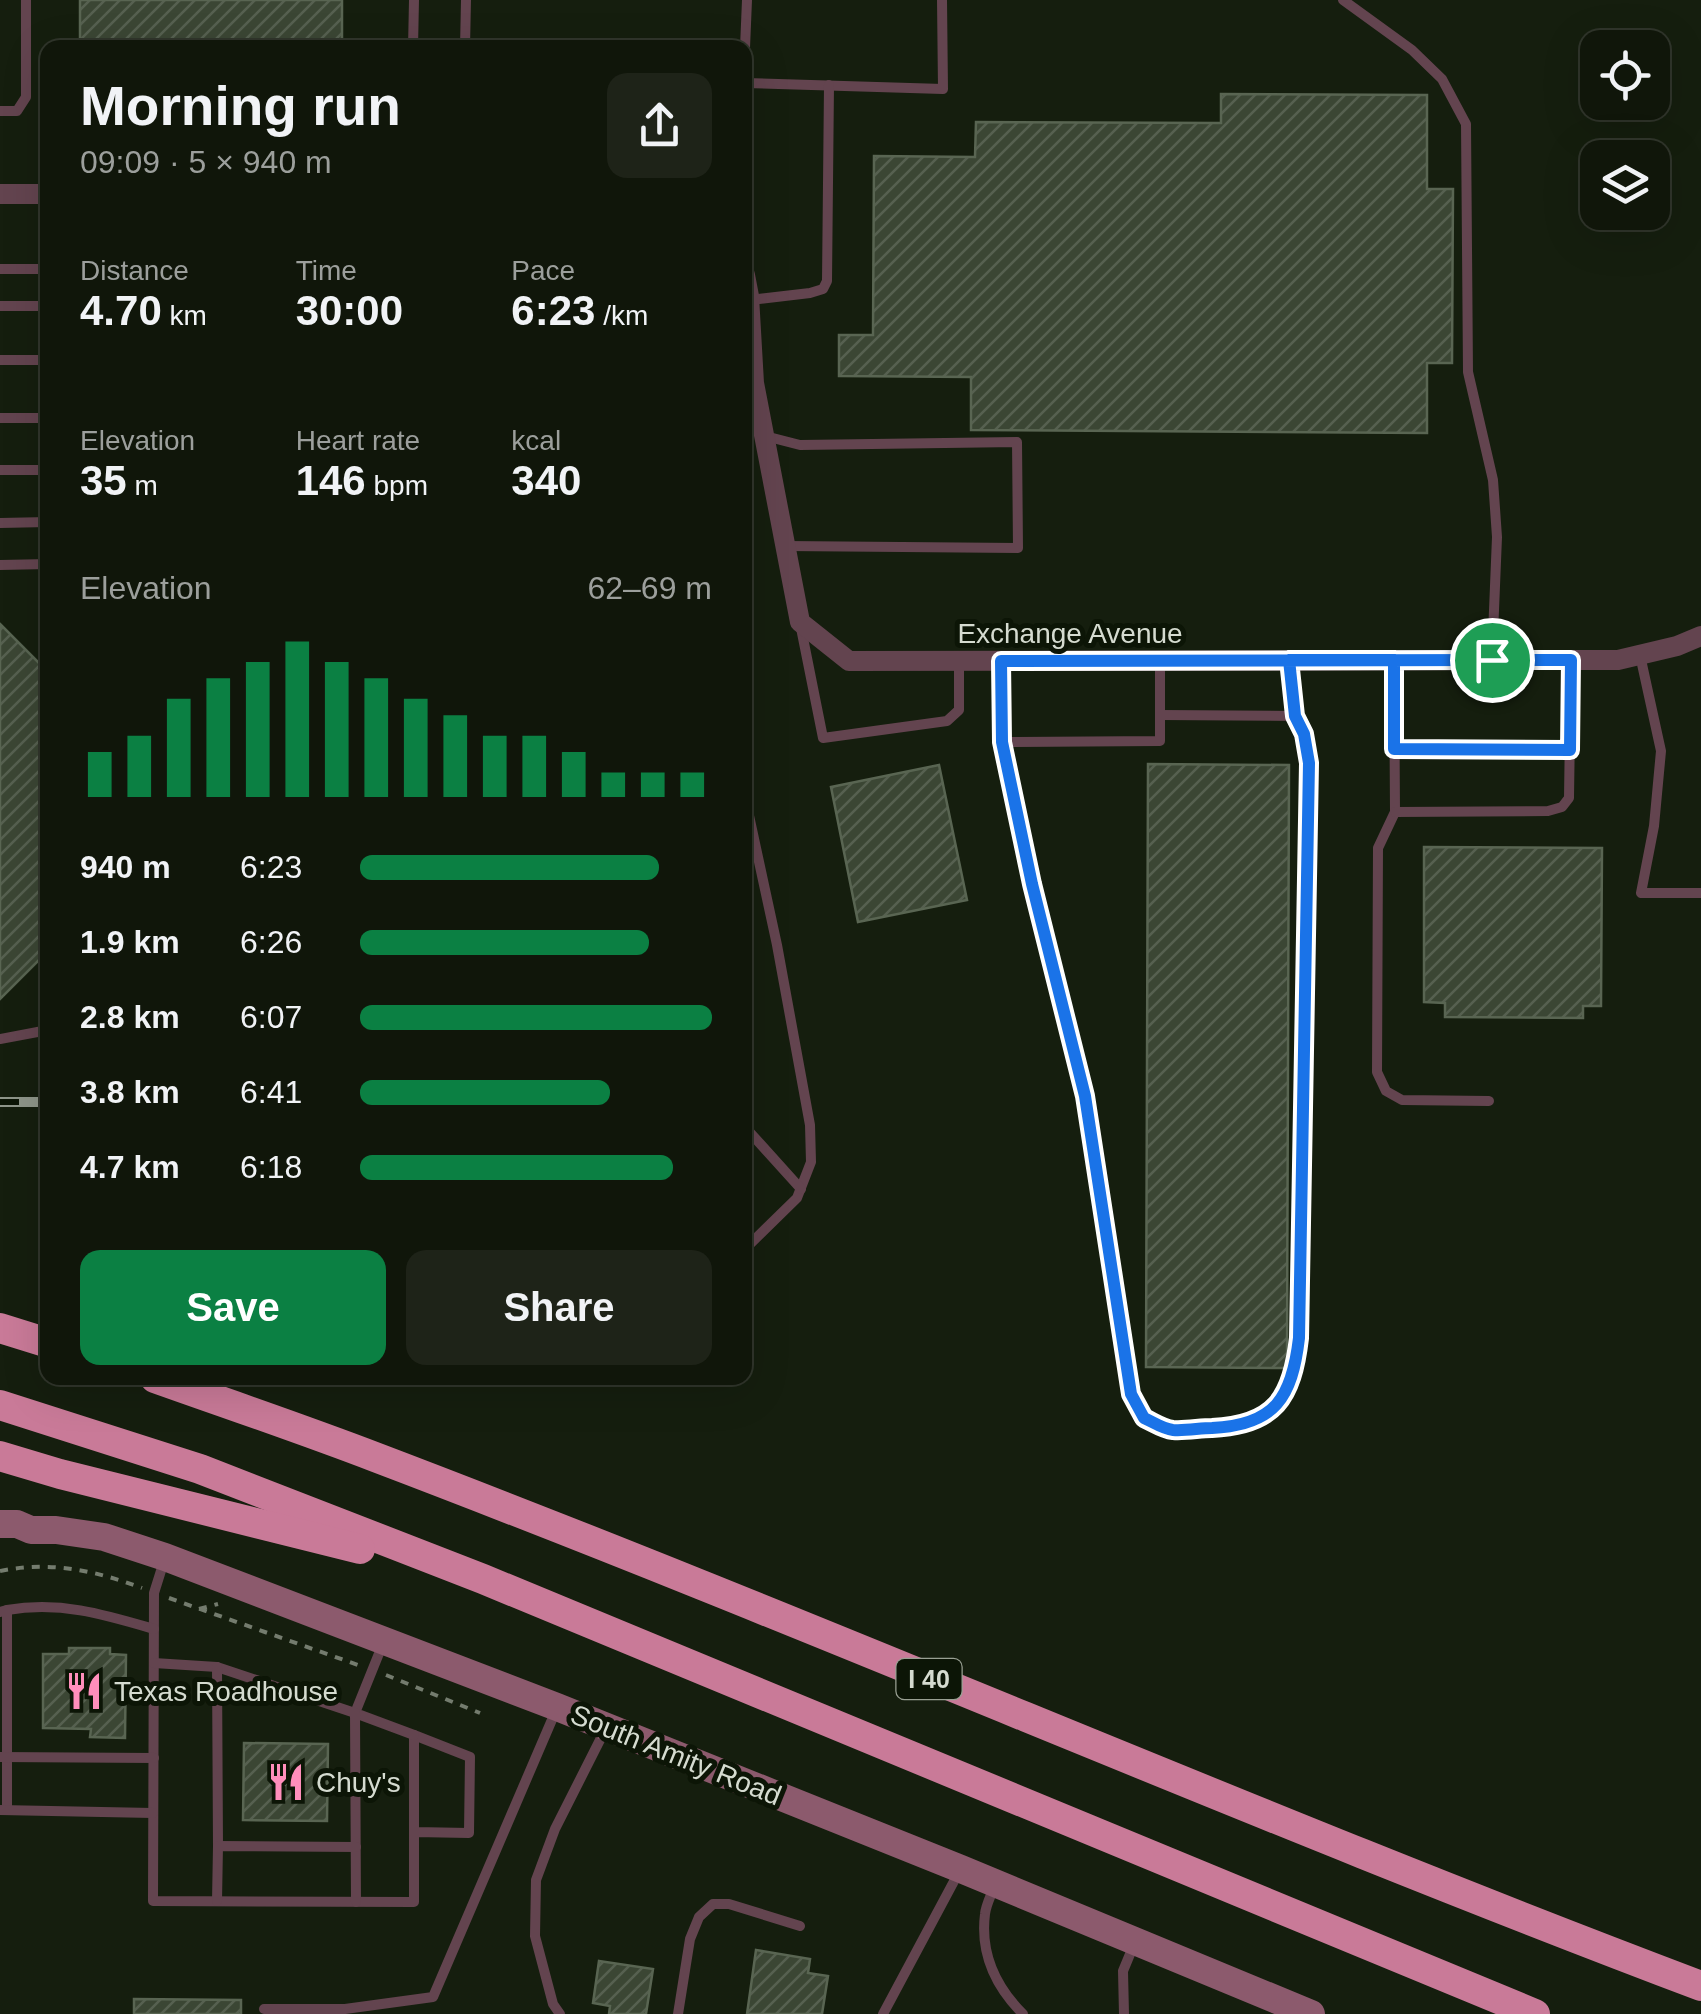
<!DOCTYPE html>
<html lang="en">
<head>
<meta charset="utf-8">
<style>
	:root { --surface:#10160a; --page:#1e2318; --text:#f1f3f6; --muted:#9c9f9c; --line:#30352b; --accent:#0b8043 }
	body { margin:0; font-family:Arial,sans-serif; background:var(--page); color:var(--text); height:100vh; display:flex; flex-direction:column; font-size:38px; white-space:nowrap }
	* { box-sizing:border-box; margin:0 }
	p { font-size:32px; color:var(--muted) }
	.icon { flex:none; width:55px; height:55px; fill:none; stroke:currentColor; stroke-width:2; stroke-linecap:round; stroke-linejoin:round }
	.map { position:relative; flex:1; overflow:hidden }
	.drawer { position:absolute; left:40px; top:40px; width:712px; height:1345px; display:flex; flex-direction:column; background:var(--surface); border-radius:20px; box-shadow:0 10px 40px #0002,0 0 0 2px var(--line) }
	.drawer>* { flex:none }
	.controls { position:absolute; left:1580px; top:30px; display:grid; gap:20px }
	.controls a { display:grid; place-items:center; width:90px; height:90px; border-radius:20px; background:var(--surface); box-shadow:0 10px 40px #0002,0 0 0 2px var(--line); font-size:50px }
	.pin { position:absolute; display:grid; place-items:center; width:85px; height:85px; color:#fff; margin:-42px; border:5px solid #fff; border-radius:50%; box-shadow:0 2px 10px #0007 }
	.round { display:grid; place-items:center; flex:none; width:105px; height:105px; border-radius:20px; background:var(--page) }
	.headline { display:flex; align-items:center; justify-content:space-between; height:170px; padding:0 40px }
	h1 { font-size:55px; font-weight:700; line-height:75px }
	.metrics { display:grid; grid-template-columns:repeat(3,1fr); gap:15px; height:170px; padding:10px 40px }
	.metrics div { display:grid; align-content:center }
	.metrics b { font-size:42px; font-weight:700 }
	.metrics small { font-size:28px; font-weight:400 }
	.metrics p { font-size:28px }
	.chart { height:280px; padding:20px 40px }
	.chart p { display:flex; justify-content:space-between }
	.chart svg { width:100%; height:180px; margin-top:10px; stroke:var(--accent); stroke-width:6 }
	.button { display:flex; gap:20px; margin-top:auto; padding:20px 40px }
	.button a { flex:1; height:115px; border-radius:20px; background:var(--accent); color:#fff; font-size:40px; font-weight:700; line-height:115px; text-align:center }
	.button a+a { background:var(--page); color:var(--text) }
	ul { padding:0 40px; list-style:none; font-size:32px }
	li { display:grid; grid-template-columns:160px 120px 1fr; align-items:center; height:75px }
	li i { height:25px; border-radius:12px; background:var(--accent) }
	.map>svg:first-child { display:block }
	.building { fill:url(#building-hatch); stroke:#596552; stroke-width:2.5 }
	.lines { fill:none; stroke-linecap:round; stroke-linejoin:round }
	.path { stroke:#747c6e; stroke-width:4; stroke-dasharray:8 8; stroke-linecap:butt }
	.lane { stroke:#63444f; stroke-width:10 }
	.street { stroke:#63444f; stroke-width:20 }
	.secondary { stroke:#8c5a6d; stroke-width:28 }
	.highway { stroke:#c97a98; stroke-width:30 }
	.rail-casing { stroke:#8e9589; stroke-width:10 }
	.rail { stroke:#0c1506; stroke-width:6; stroke-dasharray:19; stroke-linecap:butt }
	.route-casing { stroke:#fff; stroke-width:20 }
	.route { stroke:#1a73e8; stroke-width:12 }
	.labels { text-anchor:middle; dominant-baseline:central; stroke-width:10; stroke-linejoin:round; paint-order:stroke }
	.shield { fill:#0c1506; stroke:#99a093; stroke-width:2.5 }
	.shield-label { font-size:25px; font-weight:bold; fill:#d5dbd0 }
	.street-label { font-size:28px; fill:#d5dbd0; stroke:#0c1506 }
	.poi-label { font-size:28px; fill:#d5dbd0; stroke:#0c1506; text-anchor:start }
</style>
</head>
<body>
<div class="map">
<svg width="1701" height="2014" viewBox="0 0 1701 2014">
	<defs>
		<pattern id="building-hatch" width="6" height="6" patternUnits="userSpaceOnUse" patternTransform="scale(2.5)"><rect width="6" height="6" fill="#3b4634"/><path d="M-1 1l2-2M0 6l6-6M5 7l2-2" fill="none" stroke="#566050"/></pattern>
	</defs>
	<rect width="100%" height="100%" fill="#151e0e"/>
	<g class="building">
		<rect x="80" y="0" width="262" height="48"/>
		<path d="M1221,94l206,1v94h26l-1,174h-25v70l-456,-3v-53l-132,-1v-41h34l1,-179 101,1 1,-35 245,1z"/>
		<path d="M0,624l48,48v279l-48,48z"/>
		<path d="M1148,764l141,1 -2,595 -2,8 -139,-1z"/>
		<path d="M939,765l28,135 -109,22 -27,-135z"/>
		<path d="M1424,847l178,1 -1,158h-18v12l-138,-1v-14l-21,-1z"/>
		<path d="M69,1648h41v6l16,1 -1,83 -35,-1 1,-8 -48,-1v-74h26z"/>
		<path d="M244,1743l84,1 -1,77 -84,-1z"/>
		<path d="M756,1950l54,9 -2,14 20,3 -6,38h-75z"/>
		<path d="M599,1961l54,8 -7,45h-37l1,-8 -17,-3z"/>
		<path d="M134,1999l107,1v14h-107z"/>
	</g>
	<g class="lines">
		<g class="path">
			<path d="M0,1571c50,-10 94,-1 142,17"/>
			<path d="M169,1598l189,67"/>
			<path d="M199,1609l19,-5"/>
			<path d="M386,1675l94,38"/>
		</g>
		<g class="lane">
			<path d="M1343,0l69,50 30,29 24,45 2,248 25,108 4,57 -5,122"/>
			<path d="M413,48l1,-48"/>
			<path d="M465,48l1,-48"/>
			<path d="M745,48l2,-48"/>
			<path d="M745,83l198,6 -1,-89"/>
			<path d="M0,111h17l9,-14v-97"/>
			<path d="M0,269h48"/>
			<path d="M750,300l60,-7 13,-4 4,-8 2,-196"/>
			<path d="M0,306h48"/>
			<path d="M0,360h48"/>
			<path d="M0,418h48"/>
			<path d="M765,436l35,9 217,-3 1,106 -233,-2"/>
			<path d="M0,470h48"/>
			<path d="M0,523l48,-1"/>
			<path d="M0,565l48,-1"/>
			<path d="M800,623l23,115 124,-17 12,-11v-48"/>
			<path d="M1640,655l21,96 -7,75 -13,67h60"/>
			<path d="M1394,660l1,152 -17,36 -1,224 9,19 16,9 87,1"/>
			<path d="M1001,661l1,81 30,142 53,211 46,299 13,24c30,13 37,11 68,10 63,-3 80,-30 87,-90l10,-575 -5,-30 -9,-17 -6,-56"/>
			<path d="M1160,715l135,1"/>
			<path d="M1002,742l158,-1v-80"/>
			<path d="M1394,749l175,1"/>
			<path d="M745,797l32,148 33,180 1,37 -14,36 -52,51"/>
			<path d="M1395,812l153,-1 14,-4 7,-9 2,-138"/>
			<path d="M0,1039l48,-9"/>
			<path d="M745,1127l56,62"/>
			<path d="M165,1558l-11,35 -1,308 261,1v-167l56,22 -1,76 -54,-1"/>
			<path d="M7,1610c53,-9 96,4 147,19"/>
			<path d="M0,1612l7,-2v200"/>
			<path d="M384,1641l-29,72 59,22"/>
			<path d="M154,1663l63,4 138,46 1,189"/>
			<path d="M217,1667l1,179"/>
			<path d="M0,1757l154,1"/>
			<path d="M0,1810l153,3"/>
			<path d="M995,1884c-3,10 -9,20 -10,30 -5,40 11,73 38,100"/>
			<path d="M217,1901l1,-55 138,1"/>
			<path d="M264,2009h81l88,-12 124,-289"/>
			<path d="M560,2014l-7,-10 -18,-68 1,-56 19,-51 50,-99"/>
			<path d="M678,2014l12,-75 9,-22 14,-13h16l71,22"/>
			<path d="M883,2014l77,-144"/>
			<path d="M1124,2014l-1,-43 12,-29"/>
		</g>
		<g class="street">
			<path d="M0,194h48"/>
			<path d="M745,275l4,21 5,87 46,239 49,39 769,-1 59,-14 24,-10"/>
		</g>
		<path class="secondary" d="M0,1524h17l14,6h25l48,7 61,20 392,150 404,162 350,145"/>
		<g class="highway">
			<path d="M0,1328l48,15"/>
			<path d="M155,1378c73,26 147,51 220,79 445,169 881,361 1326,529"/>
			<path d="M0,1405l200,64 283,110 1052,435"/>
			<path d="M0,1456l60,18 300,75"/>
		</g>
		<g class="rail-casing">
			<path id="rail" d="M0,1102h48"/>
		</g>
		<use href="#rail" class="rail"/>
	</g>
	<g class="lines">
		<g class="route-casing">
			<path id="route" d="M1492,660l-491,1 1,81 30,142 53,212 46,298 13,24c9,4 19,11 29,12 13,1 27,-2 39,-2 63,-3 80,-30 87,-90l10,-575 -5,-29 -9,-18 -6,-56h105v89l176,1 1,-90h-79"/>
		</g>
		<use href="#route" class="route"/>
	</g>
	<defs>
		<g id="restaurant-bare" transform="scale(3)"><path d="M-5-6h1v4h1v-4h1v4h1v-4h1v5L-1.5 .5V6h-2V.5L-5-1ZM5-6V6H3V1.5H1.5Q1.5-4 5-6Z" fill="#ff8ebb" stroke="#0c1506" stroke-width="2.5" paint-order="stroke"/></g>
	</defs>
	<g fill-rule="evenodd">
		<use href="#restaurant-bare" x="84" y="1691"/>
		<use href="#restaurant-bare" x="286" y="1782"/>
	</g>
	<g class="labels">
		<rect class="shield" x="896.5" y="1659" width="65" height="40" rx="8"/>
		<g class="shield-label">
			<text x="929" y="1679">I 40</text>
		</g>
		<g class="street-label">
			<text x="1070" y="633">Exchange Avenue</text>
			<text transform="translate(676 1755) rotate(22)">South Amity Road</text>
		</g>
		<g class="poi-label">
			<text x="114" y="1691">Texas Roadhouse</text>
			<text x="316" y="1782">Chuy's</text>
		</g>
	</g>
</svg>
<div class="controls">
<a><svg class="icon" aria-label="locate" viewBox="0 0 24 24"><circle cx="12" cy="12" r="6"/><path d="M12 2v4M12 18v4M2 12h4M18 12h4"/></svg></a>
<a><svg class="icon" aria-label="layers" viewBox="0 0 24 24"><path d="M12 4l9 5-9 5-9-5zM3 14l9 5 9-5"/></svg></a>
</div>
<div class="pin" style="left:1492px;top:660px;background:#1e9e55"><svg class="icon" aria-label="arrive" viewBox="0 0 24 24"><path d="M6 21V4h12l-3 4 3 4H6"/></svg></div>
<section class="drawer">
<div class="headline"><div><h1>Morning run</h1><p>09:09 · 5 × 940 m</p></div><a class="round"><svg class="icon" aria-label="share" viewBox="0 0 24 24"><path d="M12 15V3M7 8l5-5 5 5M5 13v7h14v-7"/></svg></a></div>
<div class="metrics">
<div><p>Distance</p><b>4.70<small> km</small></b></div>
<div><p>Time</p><b>30:00</b></div>
<div><p>Pace</p><b>6:23<small> /km</small></b></div>
</div>
<div class="metrics">
<div><p>Elevation</p><b>35<small> m</small></b></div>
<div><p>Heart rate</p><b>146<small> bpm</small></b></div>
<div><p>kcal</p><b>340</b></div>
</div>
<div class="chart"><p><span>Elevation</span>62–69 m</p>
<svg viewBox="0 0 160 44" preserveAspectRatio="none"><path d="M5 44V33M15 44V29M25 44V20M35 44V15M45 44V11M55 44V6M65 44V11M75 44V15M85 44V20M95 44V24M105 44V29M115 44V29M125 44V33M135 44V38M145 44V38M155 44V38"/></svg>
</div>
<ul>
<li><b>940 m</b>6:23<i style="width:85%"></i></li>
<li><b>1.9 km</b>6:26<i style="width:82%"></i></li>
<li><b>2.8 km</b>6:07<i style="width:100%"></i></li>
<li><b>3.8 km</b>6:41<i style="width:71%"></i></li>
<li><b>4.7 km</b>6:18<i style="width:89%"></i></li>
</ul>
<div class="button"><a>Save</a><a>Share</a></div>
</section>
</div>
</body>
</html>
